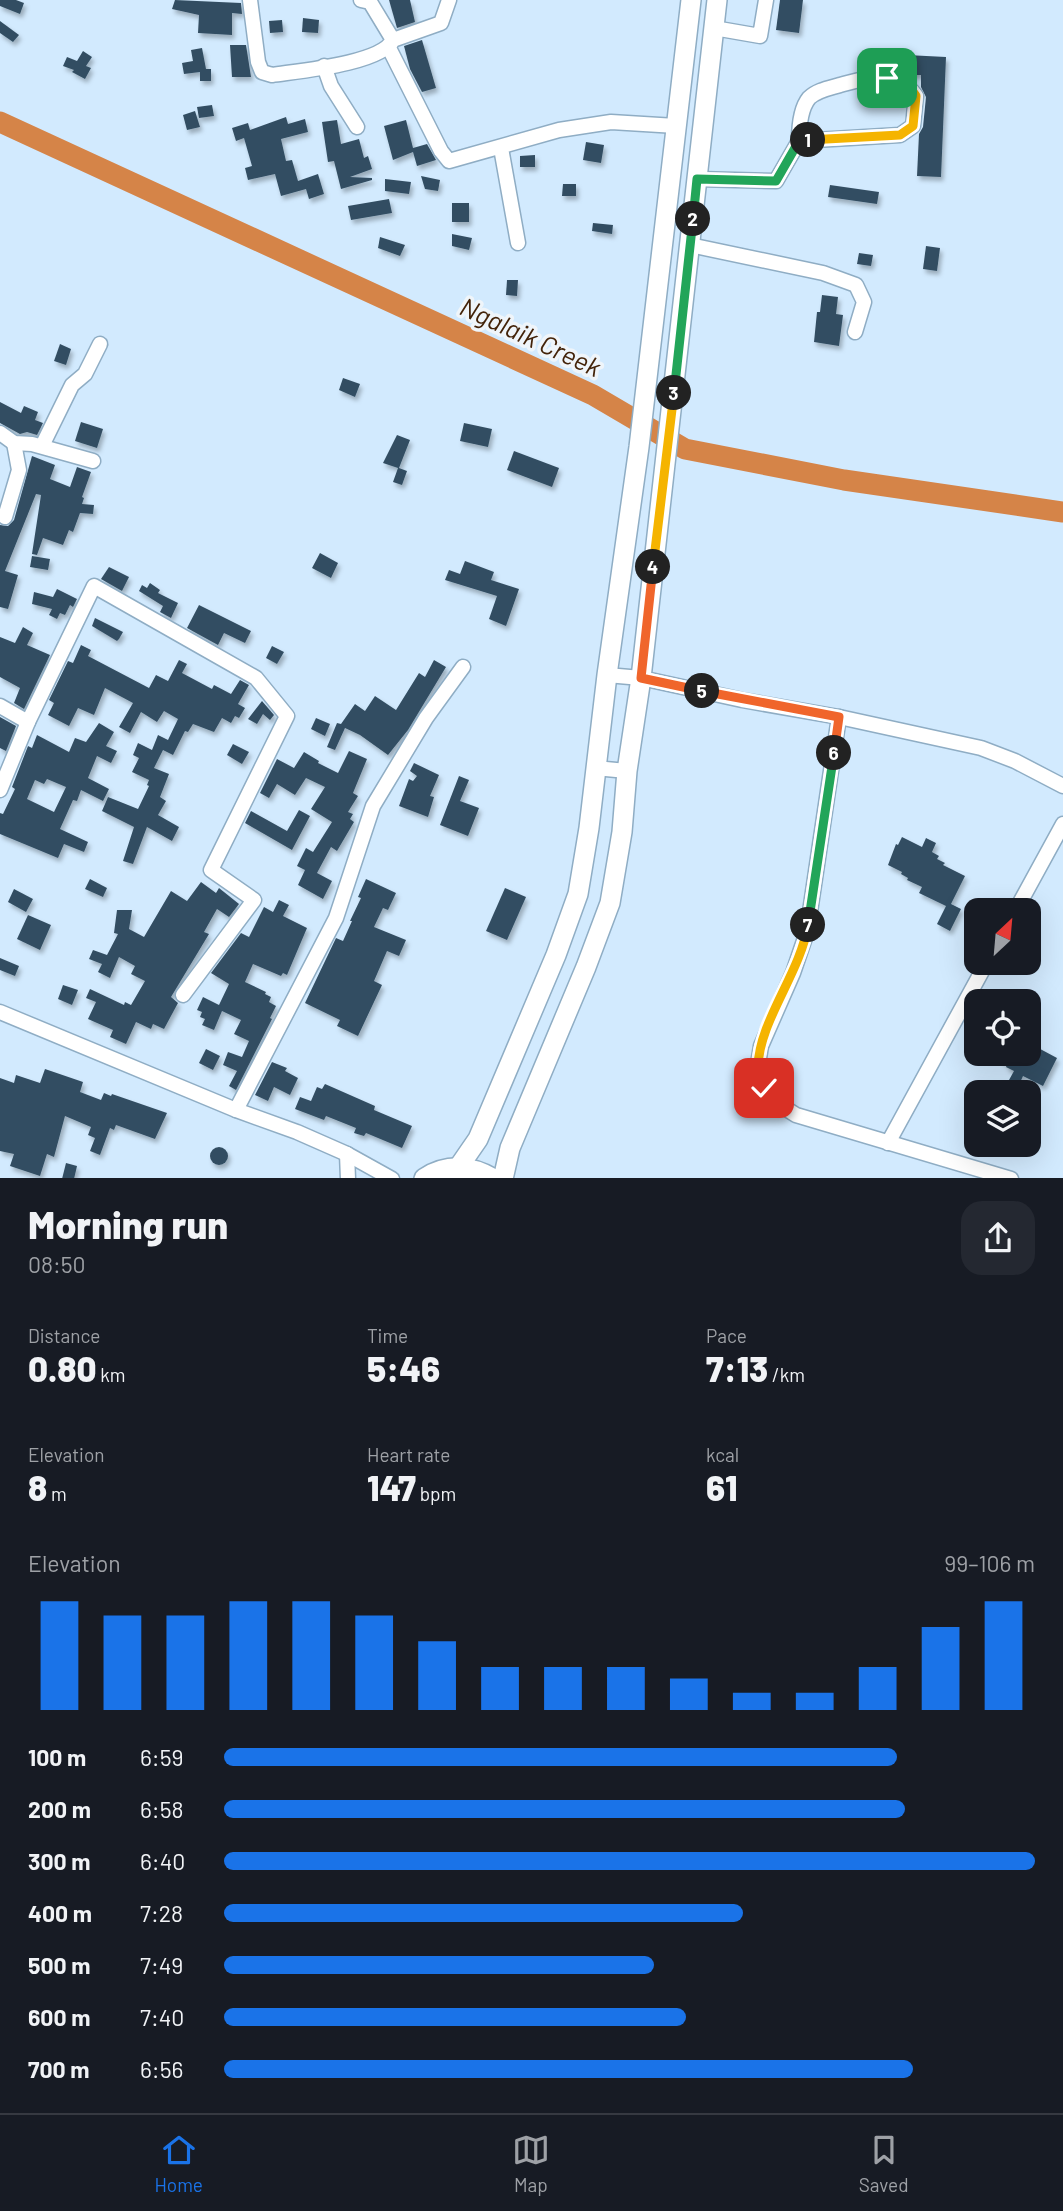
<!DOCTYPE html>
<html lang="en">
<head>
<meta charset="utf-8">
<style>
	:root { --surface:#171b24; --page:#242831; --text:#f1f3f6; --muted:#9ea1a6; --line:#363941; --accent:#1a73e8 }
	body { margin:0; font-family:Barlow,sans-serif; background:var(--page); color:var(--text); height:100vh; display:flex; flex-direction:column; font-size:26px; white-space:nowrap }
	* { box-sizing:border-box; margin:0 }
	p { font-size:23px; color:var(--muted) }
	.icon { flex:none; width:38px; height:38px; fill:none; stroke:currentColor; stroke-width:2; stroke-linecap:round; stroke-linejoin:round }
	.map { position:relative; height:1178px; overflow:hidden }
	.side { display:flex; flex-direction:column; background:var(--surface); flex:1 }
	.side>* { flex:none }
	.needle { width:46px; rotate:26deg }
	.tools { position:absolute; left:964px; top:898px; display:grid; gap:14px }
	.tools a { display:grid; place-items:center; width:77px; height:77px; border-radius:14px; background:var(--surface); box-shadow:0 7px 28px #0002; font-size:35px }
	.pin { position:absolute; display:grid; place-items:center; width:60px; height:60px; color:#fff; margin:-30px; border-radius:14px; box-shadow:0 4px 10px #0006 }
	.km { position:absolute; width:35px; height:35px; margin:-18px; border-radius:50%; background:#222; color:#fff; font-size:19px; line-height:35px; text-align:center }
	.round { display:grid; place-items:center; flex:none; width:74px; height:74px; border-radius:21px; background:var(--page) }
	.headline { display:flex; align-items:center; justify-content:space-between; height:119px; padding:0 28px }
	h1 { font-size:38px; font-weight:800; line-height:52px }
	.metrics { display:grid; grid-template-columns:repeat(3,1fr); gap:10px; height:119px; padding:7px 28px }
	.metrics div { display:grid; align-content:center }
	.metrics b { font-size:35px; font-weight:800 }
	.metrics small { font-size:19px; font-weight:400 }
	.metrics p { font-size:19px }
	.chart { height:196px; padding:14px 28px }
	.chart p { display:flex; justify-content:space-between }
	.chart svg { width:100%; height:126px; margin-top:7px; stroke:var(--accent); stroke-width:6 }
	ul { padding:0 28px; list-style:none; font-size:23px }
	li { display:grid; grid-template-columns:112px 84px 1fr; align-items:center; height:52px }
	li i { height:18px; border-radius:9px; background:var(--accent) }
	.menu { display:flex; justify-content:space-around; align-items:center; height:98px; border-top:2px solid var(--line); background:var(--surface); font-size:19px; color:var(--muted) }
	.menu a { display:grid; justify-items:center; gap:4px }
	.menu .current { color:var(--accent) }
	.map>svg:first-child { display:block }
	.lines { fill:none; stroke-linecap:round; stroke-linejoin:round }
	.river { stroke:#d58448; stroke-width:21 }
	.building { fill:#334e62; fill-rule:evenodd; filter:url(#shadow) }
	.street-casing { stroke:#8fadc4; stroke-width:17 }
	.secondary-casing { stroke:#8fadc4; stroke-width:22 }
	.primary-casing { stroke:#8fadc4; stroke-width:24 }
	.street { stroke:#fff; stroke-width:14 }
	.secondary { stroke:#fff; stroke-width:19 }
	.primary { stroke:#fff; stroke-width:21 }
	.split-1-casing { stroke:#fff; stroke-width:14 }
	.split-2-casing { stroke:#fff; stroke-width:14 }
	.split-3-casing { stroke:#fff; stroke-width:14 }
	.split-4-casing { stroke:#fff; stroke-width:14 }
	.split-5-casing { stroke:#fff; stroke-width:14 }
	.split-6-casing { stroke:#fff; stroke-width:14 }
	.split-7-casing { stroke:#fff; stroke-width:14 }
	.split-8-casing { stroke:#fff; stroke-width:14 }
	.split-1 { stroke:#f5b400; stroke-width:9 }
	.split-2 { stroke:#22a559; stroke-width:9 }
	.split-3 { stroke:#22a559; stroke-width:9 }
	.split-4 { stroke:#f5b400; stroke-width:9 }
	.split-5 { stroke:#f0652b; stroke-width:9 }
	.split-6 { stroke:#f0652b; stroke-width:9 }
	.split-7 { stroke:#22a559; stroke-width:9 }
	.split-8 { stroke:#f5b400; stroke-width:9 }
	.labels { text-anchor:middle; dominant-baseline:central; stroke-width:7; stroke-linejoin:round; paint-order:stroke }
	.water-label { font-size:26px; font-style:italic; fill:#432309; stroke:#eff5fa }
</style>
</head>
<body>
<div class="map">
<svg width="1063" height="1179" viewBox="0 0 1063 1179">
	<defs>
		<filter id="shadow"><feDropShadow dx="2.5" dy="4" stdDeviation="2" flood-color="#0004"/></filter>
	</defs>
	<rect width="100%" height="100%" fill="#d2eafe"/>
	<g class="lines">
		<path class="river" d="M0,122l593,273 92,54 159,31 219,32"/>
	</g>
	<g class="building">
		<path d="M0,0h16l8,3 -4,11 -20,-8z"/>
		<path d="M175,0l66,3 1,11 -10,-1v22l-34,-2 1,-18 -27,-6z"/>
		<path d="M389,0h21l5,22 -18,6z"/>
		<path d="M780,0h23l-4,33 -23,-3z"/>
		<path d="M303,18l16,2 -1,13 -16,-1z"/>
		<path d="M282,20l1,12 -13,1 -1,-12z"/>
		<path d="M0,21l19,14 -6,7 -13,-9z"/>
		<path d="M422,40l14,48 -14,4 -12,-23 -6,-23z"/>
		<path d="M230,45h16l5,32h-19z"/>
		<path d="M202,48l4,21h5v12h-11v-9l-16,2 -2,-11 11,-2 -2,-11z"/>
		<path d="M83,51l9,6 -6,9 5,2 -6,11 -13,-7 2,-2 -11,-4 4,-9 10,4z"/>
		<path d="M887,54l59,3 -5,120 -24,-1 2,-42 4,-7 3,-30 -5,-10v-12h-14l-21,-7z"/>
		<path d="M212,105l2,11 -15,2 -2,-11z"/>
		<path d="M195,111l5,16 -13,3 -4,-15z"/>
		<path d="M286,117l2,7 17,-5 3,13 -27,7 5,22 6,-1 6,21 20,-7 6,20 -15,5 -3,-10 -25,7 -6,-22 -27,6 -3,-12 7,-2 -8,-28 -8,3 -4,-13 16,-5 2,7z"/>
		<path d="M337,120l4,24 18,-5 5,19 4,-2 4,13 -22,8 22,1v2l-31,9 -7,-28 -6,1 -6,-40z"/>
		<path d="M406,120l7,28 14,-4 9,16 -19,6 -4,-14 -20,8 -9,-34z"/>
		<path d="M586,142l18,3 -3,18 -18,-3z"/>
		<path d="M535,155v12h-15v-11z"/>
		<path d="M421,176l19,4 -2,11 -13,-2z"/>
		<path d="M385,179l26,3 -2,12 -24,-3z"/>
		<path d="M563,184h13v12h-14z"/>
		<path d="M830,185l49,7 -2,12 -49,-7z"/>
		<path d="M389,199l3,14 -41,7 -3,-14z"/>
		<rect x="452" y="203" width="17" height="19"/>
		<path d="M593,223l20,2 -1,9 -20,-3z"/>
		<path d="M452,234l20,4 -3,12 -17,-4z"/>
		<path d="M380,237l25,8 -5,11 -22,-8z"/>
		<path d="M926,246l14,2 -3,23 -14,-2z"/>
		<path d="M859,253l14,2 -2,11 -14,-2z"/>
		<path d="M507,280h11l-1,16 -11,-1z"/>
		<path d="M822,295l16,2 -2,17 7,1 -4,31 -25,-4 3,-30h3z"/>
		<path d="M60,344l11,5 -5,16 -12,-4z"/>
		<path d="M343,378l17,6 -5,13 -16,-7z"/>
		<path d="M0,402l21,11 3,-7 14,6 -3,8 8,3 -6,12 -10,-3 -7,2 -20,-11z"/>
		<path d="M81,422l22,7 -6,19 -22,-7z"/>
		<path d="M464,423l28,6 -4,18 -28,-6z"/>
		<path d="M397,435l13,5 -11,28 8,3 -5,14 -9,-3 5,-14 -15,-5z"/>
		<path d="M514,451l45,17 -7,19 -45,-17z"/>
		<path d="M32,456l23,9 -5,14 20,8 7,-20 14,5 -9,25 2,1 -2,6 12,1 -1,9 -13,-1 -7,19 -4,-2 -6,15 -20,-7 -6,17 -5,-1 9,-59 -5,-1 -31,77 13,4 -10,34 -8,-2v-82l8,1 6,-6z"/>
		<path d="M320,553l18,10 -7,15 -19,-10z"/>
		<path d="M32,556l18,3 -2,11 -18,-3z"/>
		<path d="M465,561l29,11 -3,8 28,9 -13,37 -17,-7 8,-23 -52,-16 4,-10 11,4z"/>
		<path d="M109,567l20,10 -7,14 -21,-12z"/>
		<path d="M150,583l10,7 -2,3 20,10 -7,15 -11,-6 3,-6 -24,-15 3,-6 5,3z"/>
		<path d="M57,589l20,10 -4,8 -3,-2 -5,10 -5,-2 -3,6 -8,-4 3,-6 -20,-5 2,-12 19,5z"/>
		<path d="M199,605l52,26 -6,12 -21,-10 -6,12 -31,-17z"/>
		<path d="M95,618l28,14 -4,7 -2,2 -25,-15z"/>
		<path d="M23,627l10,6 -6,12 23,10 -26,54 -10,-6 6,-15 -20,-11v-40l15,6z"/>
		<path d="M81,645l10,5 -3,6 61,32 7,-13 12,6 11,-21 8,4 -5,9 30,16 2,-4 17,9 9,-14 9,5 -11,19 7,4 -6,10 -4,-2 -4,7 -9,-5 -8,14 -21,-8 -5,8 -3,-1 -12,24 -10,-5 -9,18 15,6 -9,23 6,4 -8,14 21,12 -7,14 -25,-14 -14,37 -10,-3 11,-34 -32,-16 6,-14 30,12 11,-23 -2,-1 2,-5 -17,-8 7,-14 -6,-3 5,-12 14,7 6,-15 10,5 10,-21 -14,-8 -7,11 -16,-10 -11,21 -11,-6 14,-24 -28,-15 -11,27 -16,-7 -9,18 -21,-11 6,-12 -5,-3 19,-39 5,2z"/>
		<path d="M272,646l12,6 -7,12 -11,-6z"/>
		<path d="M434,660l12,7 -38,63 -20,25 -28,-20 -15,-7 -10,22 -8,-3 10,-24 4,1 14,-20 10,7 10,-15 21,14 23,-37 6,4z"/>
		<path d="M262,701l12,14 -4,5 -7,-6 -6,10 -9,-5z"/>
		<path d="M0,717l16,9 -10,25 -6,-3z"/>
		<path d="M316,718l14,6 -5,12 -14,-7z"/>
		<path d="M99,723l15,9 -8,14 11,5 -6,12 -14,-7 -9,22 21,11 -6,12 -22,-11 -4,11 -4,-1 -13,29 28,13 -4,10 -20,-8 -6,14 -58,-24v-21l3,1 12,-25 -3,-2 16,-41 4,2 5,-13 32,17 6,-14 11,4zM47,779l19,8 -12,25 -27,-13 8,-19 9,4z"/>
		<path d="M233,744l16,8 -7,12 -15,-9z"/>
		<path d="M349,751l18,8 -14,34 5,3 -10,16 5,2 -3,5 4,3 -17,29 -6,-4 -14,26 15,8 -9,18 -25,-14 7,-15 -8,-4 9,-18 7,4 19,-30 -21,-13 14,-22 -19,-9 -11,17 -18,-11 -8,14 -9,-5 17,-34 17,9 10,-16 15,9 -1,2 20,10z"/>
		<path d="M414,763l25,12 -9,21 4,1 -6,20 -29,-11 10,-27 4,2 4,-5 -7,-5z"/>
		<path d="M459,776l10,4 -9,21 19,7 -11,28 -28,-11z"/>
		<path d="M299,810l11,6 -18,34 -47,-27 6,-12 36,20z"/>
		<path d="M902,837l20,10 4,-9 10,5 -4,9 7,4 -2,3 8,4 -2,2 22,11 -14,28 10,5 -11,22 -13,-7 9,-18 -27,-13 3,-6 -15,-7 1,-2 -7,-4 1,-2 -14,-7 8,-21 2,1z"/>
		<path d="M90,879l17,9 -4,9 -18,-8z"/>
		<path d="M366,879l30,14 -8,17 -5,-2 -9,19 32,13 -7,16 -12,-5 -13,30 8,4 -24,51 -21,-10 3,-6 -35,-17 31,-65 7,3 9,-20h-2l11,-23 -3,-1z"/>
		<path d="M201,882l15,11 3,-5 20,16 -10,13 -12,-8 -13,23 5,2 -38,63 7,6 -14,26 -11,-5 -2,5 -15,-7 -10,22 -16,-7 3,-7 -25,-11 8,-17 -10,-4 4,-9 34,16 1,-3 6,3 14,-24 -14,-7 4,-8 -16,-9 -9,21 -12,-6 4,-8 -13,-5 4,-9 14,5 11,-21 -4,-1 3,-23h15l-3,19 15,8 27,-46 16,10z"/>
		<path d="M505,888l21,9 -19,43 -21,-9z"/>
		<path d="M14,889l19,10 -7,13 -18,-10z"/>
		<path d="M279,900l10,5 -6,11 24,12 -20,47 -4,-2 -2,3 -28,-12 -8,18 21,10 -1,2 6,3 -2,5 7,4 -6,12 2,1 -36,71 -7,-4 8,-15 -14,-6 5,-13 14,5 7,-16 -15,-7 7,-14 -19,-9 -8,19 -12,-5 3,-6 -5,-2 2,-5 -5,-2 6,-13 16,8 10,-21 -18,-11 30,-40 8,4 15,-30 9,5z"/>
		<path d="M28,915l23,10 -11,25 -23,-11z"/>
		<path d="M0,958l19,8 -4,10 -15,-6z"/>
		<path d="M63,985l15,5 -6,15 -14,-6z"/>
		<path d="M1029,1043l28,15 -14,28 -20,-10 -4,9 -10,-5 5,-9 -8,-4 1,-3 -6,-3 4,-7h24z"/>
		<path d="M206,1049l14,7 -7,14 -14,-7z"/>
		<path d="M272,1062l15,6 -2,3 13,7 -8,17 -16,-8 -6,14 -13,-6z"/>
		<path d="M45,1069l38,13 -3,10 21,8 3,-7 7,3 1,-2 55,19 -12,26 -39,-14 -2,5 -4,-2 -10,27 -10,-4 5,-13 -7,-3 3,-8 -26,-11 -11,41 -7,-3 -7,22 -30,-10 4,-12 -14,-3v-73l14,5 2,-8 24,8z"/>
		<path d="M325,1084l50,22 -1,4 38,16 -10,22 -36,-15 -2,3 -10,-3 2,-5 -30,-12 -2,4 -29,-11 5,-12 11,4 6,-14 5,2z"/>
		<circle cx="219" cy="1156" r="9"/>
		<path d="M66,1163l11,3 -3,13h-12z"/>
	</g>
	<g class="lines">
		<g class="street-casing">
			<g id="street">
				<path d="M250,0l8,62 4,10 10,3c26,-4 109,-11 121,-35l48,-17 8,-23"/>
				<path d="M361,0l9,2 23,38"/>
				<path d="M714,28l46,8 6,-36"/>
				<path d="M389,48l52,103 8,10 110,-31 52,-8 65,4"/>
				<path d="M324,66l7,20 26,41"/>
				<path d="M501,148l17,95"/>
				<path d="M697,179l79,2 23,-40 101,-6 13,-9 3,-30c-21,-29 -48,-18 -76,-11 -10,3 -23,5 -31,13 -9,11 -10,30 -10,43"/>
				<path d="M690,245l133,28 33,12 8,17 -9,30"/>
				<path d="M0,433l14,10 18,1 61,17"/>
				<path d="M42,446l30,-61 13,-11 15,-30"/>
				<path d="M5,517l14,-47 -5,-27"/>
				<path d="M607,675l34,3 101,22 97,17 142,31 34,13 48,25"/>
				<path d="M0,706l28,16"/>
				<path d="M839,717l-32,215 -14,41 -32,73 -4,24 7,18 13,15 19,12 215,64"/>
				<path d="M595,768l32,3"/>
				<path d="M0,790l28,-68 66,-136 162,92 31,38 -76,154 43,30 -71,95"/>
				<path d="M1016,910l47,-86"/>
				<path d="M0,1012l236,98 61,22 50,22 45,25"/>
				<path d="M236,1110l100,-192 37,-112 53,-88 37,-51"/>
				<path d="M888,1143l99,-181"/>
				<path d="M347,1154l1,25"/>
			</g>
		</g>
		<g class="secondary-casing">
			<g id="secondary">
				<path d="M458,1168l20,-29 78,-184 22,-61 11,-66 18,-153 32,-228 52,-447"/>
				<path d="M503,1179l7,-31 76,-181 24,-64 12,-71 5,-61 14,-93 76,-678"/>
			</g>
		</g>
		<g class="primary-casing">
			<path id="primary" d="M425,1179c21,-14 46,-13 67,0"/>
		</g>
		<use href="#street" class="street"/>
		<use href="#secondary" class="secondary"/>
		<use href="#primary" class="primary"/>
	</g>
	<g class="lines">
		<g class="split-1-casing">
			<path id="split-1" d="M808,140l92,-5 13,-9 3,-30 -8,-11 -21,-7"/>
		</g>
		<g class="split-2-casing">
			<path id="split-2" d="M693,219l4,-40 79,2 23,-40 9,-1"/>
		</g>
		<g class="split-3-casing">
			<path id="split-3" d="M674,393l19,-174"/>
		</g>
		<g class="split-4-casing">
			<path id="split-4" d="M653,567l21,-174"/>
		</g>
		<g class="split-5-casing">
			<path id="split-5" d="M653,567l-12,111 61,13"/>
		</g>
		<g class="split-6-casing">
			<path id="split-6" d="M702,691l137,26 -5,36"/>
		</g>
		<g class="split-7-casing">
			<path id="split-7" d="M808,925l26,-172"/>
		</g>
		<g class="split-8-casing">
			<path id="split-8" d="M764,1088c-2,-7 -6,-14 -6,-21 1,-46 42,-93 50,-142"/>
		</g>
		<use href="#split-1" class="split-1"/>
		<use href="#split-2" class="split-2"/>
		<use href="#split-3" class="split-3"/>
		<use href="#split-4" class="split-4"/>
		<use href="#split-5" class="split-5"/>
		<use href="#split-6" class="split-6"/>
		<use href="#split-7" class="split-7"/>
		<use href="#split-8" class="split-8"/>
	</g>
	<g class="labels">
		<g class="water-label">
			<text transform="translate(531 336) rotate(25)">Ngalaik Creek</text>
		</g>
	</g>
</svg>
<div class="tools">
<a><svg class="needle" viewBox="-14 -14 28 28"><path d="M0-13l5 13h-10z" fill="#e53935"/><path d="M0 13l5-13h-10z" fill="#9ea1a6"/></svg></a>
<a><svg class="icon" aria-label="locate" viewBox="0 0 24 24"><circle cx="12" cy="12" r="6"/><path d="M12 2v4M12 18v4M2 12h4M18 12h4"/></svg></a>
<a><svg class="icon" aria-label="layers" viewBox="0 0 24 24"><path d="M12 4l9 5-9 5-9-5zM3 14l9 5 9-5"/></svg></a>
</div>
<div class="pin" style="left:887px;top:78px;background:#1e9e55"><svg class="icon" aria-label="arrive" viewBox="0 0 24 24"><path d="M6 21V4h12l-3 4 3 4H6"/></svg></div>
<div class="pin" style="left:764px;top:1088px;background:#d93025"><svg class="icon" aria-label="check" viewBox="0 0 24 24"><path d="M5 12l5 5 9-10"/></svg></div>
<b class="km" style="left:808px;top:140px">1</b>
<b class="km" style="left:693px;top:219px">2</b>
<b class="km" style="left:674px;top:393px">3</b>
<b class="km" style="left:653px;top:567px">4</b>
<b class="km" style="left:702px;top:691px">5</b>
<b class="km" style="left:834px;top:753px">6</b>
<b class="km" style="left:808px;top:925px">7</b>
</div>
<section class="side">
<div class="headline"><div><h1>Morning run</h1><p>08:50</p></div><a class="round"><svg class="icon" aria-label="share" viewBox="0 0 24 24"><path d="M12 15V3M7 8l5-5 5 5M5 13v7h14v-7"/></svg></a></div>
<div class="metrics">
<div><p>Distance</p><b>0.80<small> km</small></b></div>
<div><p>Time</p><b>5:46</b></div>
<div><p>Pace</p><b>7:13<small> /km</small></b></div>
</div>
<div class="metrics">
<div><p>Elevation</p><b>8<small> m</small></b></div>
<div><p>Heart rate</p><b>147<small> bpm</small></b></div>
<div><p>kcal</p><b>61</b></div>
</div>
<div class="chart"><p><span>Elevation</span>99–106 m</p>
<svg viewBox="0 0 160 44" preserveAspectRatio="none"><path d="M5 44V6M15 44V11M25 44V11M35 44V6M45 44V6M55 44V11M65 44V20M75 44V29M85 44V29M95 44V29M105 44V33M115 44V38M125 44V38M135 44V29M145 44V15M155 44V6"/></svg>
</div>
<ul>
<li><b>100 m</b>6:59<i style="width:83%"></i></li>
<li><b>200 m</b>6:58<i style="width:84%"></i></li>
<li><b>300 m</b>6:40<i style="width:100%"></i></li>
<li><b>400 m</b>7:28<i style="width:64%"></i></li>
<li><b>500 m</b>7:49<i style="width:53%"></i></li>
<li><b>600 m</b>7:40<i style="width:57%"></i></li>
<li><b>700 m</b>6:56<i style="width:85%"></i></li>
</ul>
</section>
<nav class="menu">
<a class="current"><svg class="icon" aria-label="home" viewBox="0 0 24 24"><path d="M3 11l9-7 9 7M6 9v11h12V9"/></svg>Home</a>
<a><svg class="icon" aria-label="map" viewBox="0 0 24 24"><path d="M3 6l6-2 6 2 6-2v14l-6 2-6-2-6 2zM9 4v14M15 6v14"/></svg>Map</a>
<a><svg class="icon" aria-label="saved" viewBox="0 0 24 24"><path d="M7 4h10v16l-5-4-5 4z"/></svg>Saved</a>
</nav>
</body>
</html>
